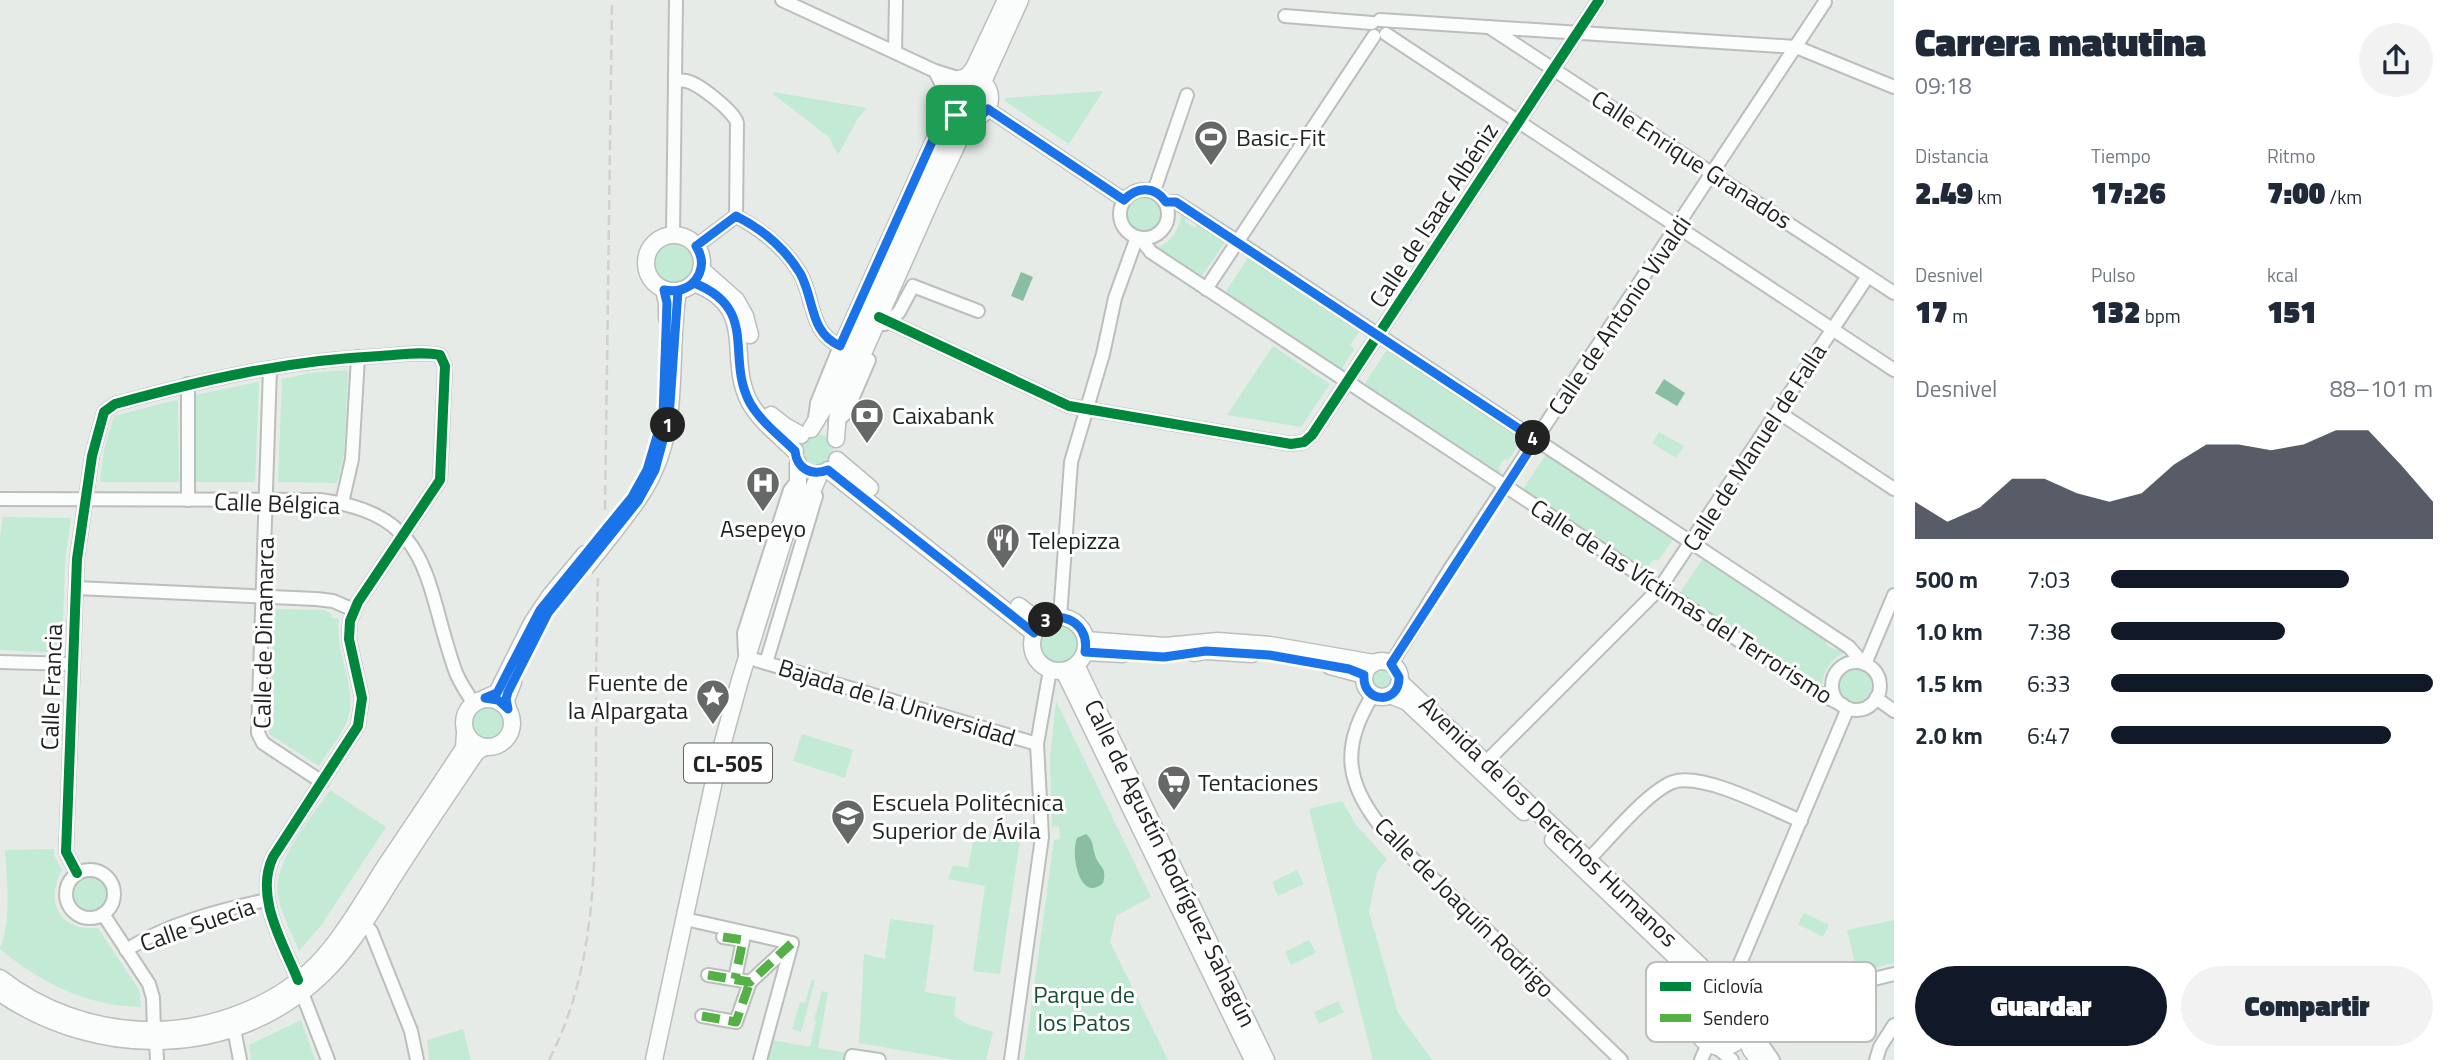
<!DOCTYPE html>
<html lang="es">
<head>
<meta charset="utf-8">
<style>
	:root { --surface:#fff; --page:#f2f2f3; --text:#1f2937; --muted:#747a83; --accent:#111827 }
	body { margin:0; font-family:"Titillium Web",sans-serif; background:var(--page); color:var(--text); height:100vh; display:flex; flex-direction:column; font-size:26px; white-space:nowrap }
	* { box-sizing:border-box; margin:0 }
	p { font-size:23px; color:var(--muted) }
	.icon { flex:none; width:38px; height:38px; fill:none; stroke:currentColor; stroke-width:2; stroke-linecap:round; stroke-linejoin:round }
	.map { position:relative; flex:1; overflow:hidden }
	.sheet { display:flex; flex-direction:column; background:var(--surface); width:560px }
	.sheet>* { flex:none }
	.pin { position:absolute; display:grid; place-items:center; width:60px; height:60px; color:#fff; margin:-30px; border-radius:14px; box-shadow:0 4px 10px #0006 }
	.km { position:absolute; width:35px; height:35px; margin:-18px; border-radius:50%; background:#222; color:#fff; font-size:19px; line-height:35px; text-align:center }
	.round { display:grid; place-items:center; flex:none; width:74px; height:74px; border-radius:37px; background:var(--page) }
	.headline { display:flex; align-items:center; justify-content:space-between; height:119px; padding:0 21px }
	h1 { font-size:38px; font-weight:800; line-height:52px }
	.metrics { display:grid; grid-template-columns:repeat(3,1fr); gap:10px; height:119px; padding:7px 21px }
	.metrics div { display:grid; align-content:center }
	.metrics b { font-size:30px; font-weight:800 }
	.metrics small { font-size:19px; font-weight:400 }
	.metrics p { font-size:19px }
	.chart { height:196px; padding:14px 21px }
	.chart p { display:flex; justify-content:space-between }
	.chart svg { width:100%; height:126px; margin-top:7px; fill:var(--accent); opacity:.7 }
	.action { display:flex; gap:14px; margin-top:auto; padding:14px 21px }
	.action a { flex:1; height:80px; border-radius:42px; background:var(--accent); color:#fff; font-size:28px; font-weight:800; line-height:80px; text-align:center }
	.action a+a { background:var(--page); color:var(--text) }
	ul { padding:0 21px; list-style:none; font-size:23px }
	li { display:grid; grid-template-columns:112px 84px 1fr; align-items:center; height:52px }
	li i { height:18px; border-radius:9px; background:var(--accent) }
	main { display:flex; flex:1; min-height:0 }
	.map>svg:first-child { display:block }
	.green { fill:#c2ead4 }
	.water { fill:#8abea3 }
	.lines { fill:none; stroke-linecap:round; stroke-linejoin:round }
	.minor-casing { stroke:#bbbebd; stroke-width:16 }
	.major-casing { stroke:#bbbebd; stroke-width:19 }
	.minor { stroke:#fbfcfc; stroke-width:12 }
	.major { stroke:#fbfcfc; stroke-width:16 }
	.rail { stroke:#d0d1d0; stroke-width:2.5; stroke-dasharray:10 5; stroke-linecap:butt }
	.major-bridge-casing { stroke:#bbbebd; stroke-width:19; stroke-linecap:butt }
	.major-bridge { stroke:#fbfcfc; stroke-width:16 }
	.quiet { stroke:#55b145; stroke-width:9; stroke-dasharray:18 9; stroke-linecap:butt }
	.cycleway-casing { stroke:#fff; stroke-width:15 }
	.cycleway { stroke:#00873e; stroke-width:10 }
	.route-casing { stroke:#fff; stroke-width:14 }
	.route { stroke:#1a73e8; stroke-width:9 }
	.labels { text-anchor:middle; dominant-baseline:central; stroke-width:6; stroke-linejoin:round; paint-order:stroke }
	.shield { fill:#fff; stroke:#626463; stroke-width:2 }
	.shield-label { font-size:23px; font-weight:bold; fill:#1f2220 }
	.poi-label { font-size:24px; fill:#1f2220; stroke:#fff; text-anchor:start }
	.street-label { font-size:24px; fill:#1f2220; stroke:#fff }
	.park-label { font-size:24px; fill:#174f36; stroke:#fff }
	.key { fill:#fff; stroke:#bcbdbc; stroke-width:2 }
	.key-label { font-size:19px; fill:#1f2220 }
</style>
</head>
<body>
<main>
<div class="map">
<svg width="1894" height="1060" viewBox="0 0 1894 1060">
	<rect width="100%" height="100%" fill="#e6ebe8"/>
	<g class="green">
		<circle cx="969" cy="98" r="14"/>
		<path d="M1103,91l-34,53 -64,-43 1,-3z"/>
		<path d="M774,92l93,16 -9,10 -20,37 -9,-18 -56,-43z"/>
		<circle cx="1144" cy="214" r="20"/>
		<path d="M1181,211l7,5 -3,5 10,7 4,-5 26,19 -23,34 -45,-28c16,-7 24,-20 24,-37z"/>
		<circle cx="673" cy="263" r="21"/>
		<path d="M1249,256l116,78 -6,-2 -9,13 4,4 -12,19h-4l-113,-75z"/>
		<path d="M1273,346l57,38 -29,43 -74,-12z"/>
		<path d="M1388,348l135,90 -15,22 -4,-1 -6,9 3,3 -3,3 -134,-89z"/>
		<path d="M346,370l2,2 -4,82 -7,29 -59,-1 4,-103 28,-6z"/>
		<path d="M257,382l2,2 -4,98h-59l-1,-87z"/>
		<path d="M176,400l2,2 1,80h-79l4,-32 10,-34z"/>
		<path d="M1659,432l25,14 -8,12 -24,-15z"/>
		<circle cx="817" cy="450" r="16"/>
		<path d="M1547,453l127,85 -16,23 -4,-2 -6,8 2,3 -2,3 -125,-84z"/>
		<path d="M3,517l68,1 -6,44 -3,91 -62,-3v-114z"/>
		<path d="M1704,557l124,83 -2,5 11,5 2,-2 7,3c-15,9 -23,19 -24,36l-143,-93z"/>
		<path d="M274,609l50,1 8,4 -1,3 8,2c-5,35 19,68 9,99 -6,17 -20,33 -29,48l-50,-32z"/>
		<circle cx="1059" cy="643" r="20"/>
		<circle cx="1856" cy="685" r="19"/>
		<circle cx="1381" cy="679" r="11"/>
		<path d="M1056,701l95,196 -35,19 -6,26 58,118h-144l30,-220 6,-1 -1,-13 -7,1 -2,-69z"/>
		<circle cx="488" cy="723" r="17"/>
		<path d="M802,734l51,16 -8,28 -52,-17z"/>
		<path d="M330,790l56,37 -64,97 -23,27c-7,-18 -18,-37 -21,-56 -5,-34 34,-78 52,-105z"/>
		<path d="M1342,801l14,24 31,34 -10,13 -8,40 29,101 34,47h-59l-64,-251z"/>
		<path d="M976,827l44,13 -20,134 -27,-3 12,-85 -37,-7 5,-14 15,3z"/>
		<path d="M54,849v6l8,15c-18,32 -2,62 36,58l41,62 2,17c-54,-1 -100,-24 -141,-58 12,-32 7,-66 5,-99z"/>
		<path d="M1297,870l7,14 -26,12 -6,-14z"/>
		<circle cx="91" cy="894" r="17"/>
		<path d="M1804,913l25,12 -6,12 -25,-13z"/>
		<path d="M890,919l44,6 -9,67 31,5 -2,19 13,8 26,8 -7,28h-29l-98,-17 5,-89 21,5z"/>
		<path d="M1894,920v43l-37,9 -10,-42z"/>
		<path d="M1309,940l7,13 -25,12 -6,-13z"/>
		<path d="M812,979l3,1 -14,52 -9,-3 8,-27 5,1z"/>
		<path d="M822,991l6,1 -10,56 30,5 -3,7h-78l5,-20 38,7 6,-26 -2,-1z"/>
		<path d="M1338,1001l6,11 -25,12 -5,-12z"/>
		<path d="M301,1020l14,40h-64l-2,-15z"/>
		<path d="M463,1029l8,31h-42l-2,-20z"/>
	</g>
	<g class="water">
		<path d="M1021,272l12,5 -10,24 -12,-5z"/>
		<path d="M1664,379l21,14 -8,13 -22,-13z"/>
		<path d="M1086,834c8,7 6,12 9,21 3,12 13,11 8,28 -23,21 -33,-29 -26,-45z"/>
	</g>
	<g class="lines">
		<g class="minor-casing">
			<g id="minor">
				<path d="M782,0l153,71 26,8"/>
				<path d="M1285,16l87,7"/>
				<path d="M1380,20l416,27 98,40"/>
				<path d="M1489,27l405,266"/>
				<path d="M1386,34l508,336"/>
				<path d="M895,52l1,-52"/>
				<path d="M935,71l13,26"/>
				<path d="M675,80c4,1 7,0 11,1 12,2 49,31 51,42l-1,93 -40,30"/>
				<path d="M988,109l136,91"/>
				<circle cx="1144" cy="214" r="24"/>
				<path d="M1154,191l33,-96"/>
				<path d="M1166,203l10,-1 62,40 611,405 14,16"/>
				<path d="M736,216c26,14 48,31 64,57 15,27 9,59 40,73"/>
				<path d="M673,235l3,-235"/>
				<path d="M1140,238l11,14 669,442 23,11"/>
				<path d="M1206,289l168,-253"/>
				<path d="M879,317l190,89 222,38 13,-2 8,-7 287,-435"/>
				<path d="M885,324l14,-12 14,-26 65,25"/>
				<path d="M270,368l-12,365 5,10 59,39"/>
				<path d="M188,384v116"/>
				<path d="M1778,412l116,77"/>
				<path d="M815,418l2,-15 23,-57 109,-242"/>
				<path d="M835,423l11,-10 23,-53"/>
				<path d="M0,499l320,1c114,14 104,83 135,170 4,12 12,22 18,33"/>
				<path d="M342,503l10,-44 6,-102"/>
				<path d="M76,588l240,11 17,2 21,9"/>
				<path d="M1060,617l11,-155 32,-108 12,-56 22,-61"/>
				<path d="M745,653l-1,-20 46,-143 9,-11"/>
				<path d="M756,660l281,84"/>
				<path d="M0,662l73,2"/>
				<circle cx="1856" cy="686" r="24"/>
				<path d="M766,663l50,-167"/>
				<path d="M1391,664l59,-95 375,-567"/>
				<path d="M1865,664l29,-69"/>
				<path d="M1373,695c-34,53 -27,91 13,138l235,227"/>
				<path d="M1876,698l18,13"/>
				<path d="M1486,762l174,-174 208,-312"/>
				<path d="M1589,859c21,-21 58,-67 84,-77 30,-10 99,27 128,39"/>
				<circle cx="90" cy="894" r="24"/>
				<path d="M77,873l-11,-21 11,-293 15,-103 12,-44 11,-8c87,-24 174,-44 265,-48 19,-1 41,-5 60,-1l5,11 -5,114 -82,122 -8,19 -1,18 13,59 -4,28 -85,131c-19,40 10,86 25,123"/>
				<path d="M103,914l46,70 4,14 1,32"/>
				<path d="M694,921l98,22 -32,117"/>
				<path d="M363,923l8,8 40,100 6,29"/>
				<path d="M723,937l20,3 -8,39"/>
				<path d="M126,950c42,-26 93,-40 141,-50"/>
				<path d="M708,975l42,7 42,-39"/>
				<path d="M302,993l26,67"/>
				<path d="M1727,994l121,-286"/>
				<path d="M1746,1010l148,-36"/>
				<path d="M702,1016l34,6 14,-40"/>
				<path d="M1747,1022l26,38"/>
				<path d="M234,1029l6,31"/>
				<path d="M156,1042l1,18"/>
				<path d="M1715,1046l17,14"/>
				<path d="M851,1060l1,-4 27,4"/>
				<path d="M1011,1060l31,-223 -5,-93 13,-74"/>
				<path d="M1701,1060l7,-16"/>
				<path d="M1876,1060l4,-13 14,-22"/>
			</g>
		</g>
		<g class="major-casing">
			<g id="major">
				<path d="M967,77l7,-9 32,-68"/>
				<circle cx="969" cy="98" r="21"/>
				<path d="M983,82l37,-82"/>
				<circle cx="674" cy="263" r="28"/>
				<path d="M701,269l35,31 9,16 5,19"/>
				<path d="M694,283c66,25 31,74 56,120 11,19 30,33 45,48"/>
				<path d="M664,290l3,13v15"/>
				<path d="M771,415l14,11 16,9"/>
				<path d="M811,429l14,-23 124,-278 3,-17"/>
				<path d="M836,439l2,-29 93,-210 29,-62 13,-19"/>
				<path d="M837,460l33,28"/>
				<path d="M828,470l206,163"/>
				<path d="M802,515l18,-42"/>
				<path d="M613,533c15,-20 31,-39 41,-62 26,-56 14,-121 24,-180"/>
				<path d="M1019,606l22,17"/>
				<circle cx="1059" cy="644" r="27"/>
				<path d="M1086,640l79,6 53,-5 52,4 104,18"/>
				<path d="M1085,652l38,2"/>
				<path d="M1194,653l12,-2 46,3"/>
				<circle cx="1382" cy="679" r="18"/>
				<path d="M1076,665l190,395"/>
				<path d="M1330,666l34,9"/>
				<path d="M1064,671l189,389"/>
				<path d="M1400,682l308,291 17,20"/>
				<path d="M1390,695l17,7 117,110"/>
				<path d="M485,698l12,-5 35,-70 18,-27 35,-42"/>
				<circle cx="488" cy="723" r="24"/>
				<path d="M508,709l-2,-9 7,-18"/>
				<path d="M1553,840l147,140 8,16"/>
				<path d="M0,978c41,32 91,50 143,52 69,2 144,-26 188,-82 20,-25 36,-53 53,-80 27,-40 54,-80 80,-120l1,-15"/>
				<path d="M0,993c99,67 234,67 323,-19 28,-27 48,-62 69,-95 27,-43 56,-85 85,-128l8,-4"/>
				<circle cx="1721" cy="1020" r="27"/>
				<path d="M1744,1033l7,17 8,10"/>
				<path d="M654,1060l66,-307 20,-73 58,-187v-30"/>
			</g>
		</g>
		<use href="#minor" class="minor"/>
		<use href="#major" class="major"/>
		<g class="rail">
			<path d="M605,510l7,-510"/>
			<path d="M549,1060c46,-89 46,-188 47,-285 0,-66 0,-131 2,-197"/>
		</g>
		<g class="major-bridge-casing">
			<path id="major-bridge" d="M585,568l28,-35"/>
		</g>
		<use href="#major-bridge" class="major-bridge"/>
		<g class="quiet">
			<path d="M723,937l20,3 -8,39"/>
			<path d="M708,975l42,7 42,-39"/>
			<path d="M702,1016l34,6 14,-40"/>
		</g>
		<g class="cycleway-casing">
			<g id="cycleway">
				<path d="M879,317l190,89 222,38 13,-2 8,-7 287,-435"/>
				<path d="M77,873l-11,-21 11,-293 15,-103 12,-44 11,-8c87,-24 174,-44 265,-48 19,-1 41,-5 60,-1l5,11 -5,114 -82,122 -8,19 -1,18 13,59 -4,28 -85,131c-19,40 10,86 25,123"/>
			</g>
		</g>
		<use href="#cycleway" class="cycleway"/>
	</g>
	<g class="lines">
		<g class="route-casing">
			<path id="route" d="M956,115l-7,-11 -109,242c-31,-14 -25,-46 -40,-73 -16,-26 -38,-44 -64,-57l-40,30c12,19 3,39 -18,45l-9,127 -14,52 -17,31 -90,112 -40,79 -2,7 2,10 -10,-9 -13,-2 12,-5 43,-83 92,-113 15,-27 16,-54 4,-113 -3,-13c12,2 20,0 30,-7 66,26 31,74 56,120 11,19 30,33 45,48 2,18 16,25 33,19l206,163c17,-29 57,-14 51,19l79,5 42,-6 63,4 80,14 15,6c-2,29 36,30 35,2l-8,-13 145,-224 -360,-238h-10c-11,-16 -29,-16 -42,-2l-136,-91c-9,10 -19,13 -32,6"/>
		</g>
		<use href="#route" class="route"/>
	</g>
	<defs>
		<g id="stadium-pin" transform="scale(1.75)"><path d="M0 17L-7.5 6A9.5 9.5 0 1 1 7.5 6Z" fill="#656866" stroke="#fff"/><path d="M0-5a6.5 5 0 1 0 0 10a6.5 5 0 1 0 0-10ZM-3.5-1.8h7v3.6h-7Z" fill="#fff"/></g>
		<g id="bank-pin" transform="scale(1.75)"><path d="M0 17L-7.5 6A9.5 9.5 0 1 1 7.5 6Z" fill="#656866" stroke="#fff"/><path d="M-6-4H6V4H-6ZM0-2.3a2.3 2.3 0 1 0 0 4.6a2.3 2.3 0 1 0 0-4.6Z" fill="#fff"/></g>
		<g id="hospital-pin" transform="scale(1.75)"><path d="M0 17L-7.5 6A9.5 9.5 0 1 1 7.5 6Z" fill="#656866" stroke="#fff"/><path d="M-5-5h3v3.5h4V-5h3V5h-3V1.5h-4V5h-3Z" fill="#fff"/></g>
		<g id="restaurant-pin" transform="scale(1.75)"><path d="M0 17L-7.5 6A9.5 9.5 0 1 1 7.5 6Z" fill="#656866" stroke="#fff"/><path d="M-5-6h1v4h1v-4h1v4h1v-4h1v5L-1.5 .5V6h-2V.5L-5-1ZM5-6V6H3V1.5H1.5Q1.5-4 5-6Z" fill="#fff"/></g>
		<g id="sight-pin" transform="scale(1.75)"><path d="M0 17L-7.5 6A9.5 9.5 0 1 1 7.5 6Z" fill="#656866" stroke="#fff"/><path d="M0-6L1.8-2.2L6-1.7L2.9 1.2L3.7 5.4L0 3.3L-3.7 5.4L-2.9 1.2L-6-1.7L-1.8-2.2Z" fill="#fff"/></g>
		<g id="supermarket-pin" transform="scale(1.75)"><path d="M0 17L-7.5 6A9.5 9.5 0 1 1 7.5 6Z" fill="#656866" stroke="#fff"/><path d="M-6-5.5h2.5l.6 2H6L4.5 2H-2.5L-4.4-4H-6ZM-1.5 3.2a1.3 1.3 0 1 0 .1 0ZM3 3.2a1.3 1.3 0 1 0 .1 0Z" fill="#fff"/></g>
		<g id="university-pin" transform="scale(1.75)"><path d="M0 17L-7.5 6A9.5 9.5 0 1 1 7.5 6Z" fill="#656866" stroke="#fff"/><path d="M0-5L7-2L0 1L-7-2ZM-4 1L0 2.5L4 1V4Q0 6-4 4Z" fill="#fff"/></g>
	</defs>
	<g fill-rule="evenodd">
		<use href="#stadium-pin" x="1211" y="137"/>
		<use href="#bank-pin" x="867" y="415"/>
		<use href="#hospital-pin" x="763" y="483"/>
		<use href="#restaurant-pin" x="1003" y="540"/>
		<use href="#sight-pin" x="713" y="696"/>
		<use href="#supermarket-pin" x="1174" y="782"/>
		<use href="#university-pin" x="848" y="816"/>
	</g>
	<g class="labels">
		<rect class="shield" x="684" y="743.5" width="88" height="39" rx="5"/>
		<g class="shield-label">
			<text x="728" y="763">CL-505</text>
		</g>
		<g class="poi-label">
			<text x="1236" y="137">Basic-Fit</text>
			<text x="892" y="415">Caixabank</text>
			<text x="763" y="528" text-anchor="middle">Asepeyo</text>
			<text x="1028" y="540">Telepizza</text>
			<text x="688" y="682" text-anchor="end">Fuente de<tspan x="688" dy="28">la Alpargata</tspan></text>
			<text x="1198" y="782">Tentaciones</text>
			<text x="872" y="802">Escuela Politécnica<tspan x="872" dy="28">Superior de Ávila</tspan></text>
		</g>
		<g class="street-label">
			<text transform="translate(1692 159) rotate(33)">Calle Enrique Granados</text>
			<text transform="translate(1433 215) rotate(-57)">Calle de Isaac Albéniz</text>
			<text transform="translate(1619 315) rotate(-56)">Calle de Antonio Vivaldi</text>
			<text transform="translate(1754 447) rotate(-57)">Calle de Manuel de Falla</text>
			<text transform="translate(277 503) rotate(2)">Calle Bélgica</text>
			<text transform="translate(1682 601) rotate(33)">Calle de las Víctimas del Terrorismo</text>
			<text transform="translate(263 633) rotate(-89)">Calle de Dinamarca</text>
			<text transform="translate(51 687) rotate(-88)">Calle Francia</text>
			<text transform="translate(897 702) rotate(17)">Bajada de la Universidad</text>
			<text transform="translate(1549 821) rotate(44)">Avenida de los Derechos Humanos</text>
			<text transform="translate(1171 863) rotate(64)">Calle de Agustín Rodríguez Sahagún</text>
			<text transform="translate(1465 907) rotate(45)">Calle de Joaquín Rodrigo</text>
			<text transform="translate(197 924) rotate(-19)">Calle Suecia</text>
		</g>
		<g class="park-label">
			<text x="1084" y="994">Parque de<tspan x="1084" dy="28">los Patos</tspan></text>
		</g>
	</g>
	<rect x="1646" y="962" width="230" height="80" rx="10" class="key"/>
	<rect x="1660" y="982" width="31" height="9" fill="#00873e"/>
	<rect x="1660" y="1014" width="31" height="8" fill="#55b145"/>
	<g class="key-label">
		<text x="1703" y="993">Ciclovía</text>
		<text x="1703" y="1025">Sendero</text>
	</g>
</svg>
<div class="pin" style="left:956px;top:115px;background:#1e9e55"><svg class="icon" aria-label="arrive" viewBox="0 0 24 24"><path d="M6 21V4h12l-3 4 3 4H6"/></svg></div>
<b class="km" style="left:668px;top:425px">1</b>
<b class="km" style="left:1046px;top:620px">3</b>
<b class="km" style="left:1533px;top:438px">4</b>
</div>
<section class="sheet">
<div class="headline"><div><h1>Carrera matutina</h1><p>09:18</p></div><a class="round"><svg class="icon" aria-label="share" viewBox="0 0 24 24"><path d="M12 15V3M7 8l5-5 5 5M5 13v7h14v-7"/></svg></a></div>
<div class="metrics">
<div><p>Distancia</p><b>2.49<small> km</small></b></div>
<div><p>Tiempo</p><b>17:26</b></div>
<div><p>Ritmo</p><b>7:00<small> /km</small></b></div>
</div>
<div class="metrics">
<div><p>Desnivel</p><b>17<small> m</small></b></div>
<div><p>Pulso</p><b>132<small> bpm</small></b></div>
<div><p>kcal</p><b>151</b></div>
</div>
<div class="chart"><p><span>Desnivel</span>88–101 m</p>
<svg viewBox="0 0 160 44" preserveAspectRatio="none"><path d="M0 44V31L10 38L20 33L30 23L40 23L50 28L60 31L70 28L80 18L90 11L100 11L110 13L120 11L130 6L140 6L150 18L160 31V44z"/></svg>
</div>
<ul>
<li><b>500 m</b>7:03<i style="width:74%"></i></li>
<li><b>1.0 km</b>7:38<i style="width:54%"></i></li>
<li><b>1.5 km</b>6:33<i style="width:100%"></i></li>
<li><b>2.0 km</b>6:47<i style="width:87%"></i></li>
</ul>
<div class="action"><a>Guardar</a><a>Compartir</a></div>
</section>
</main>
</body>
</html>
